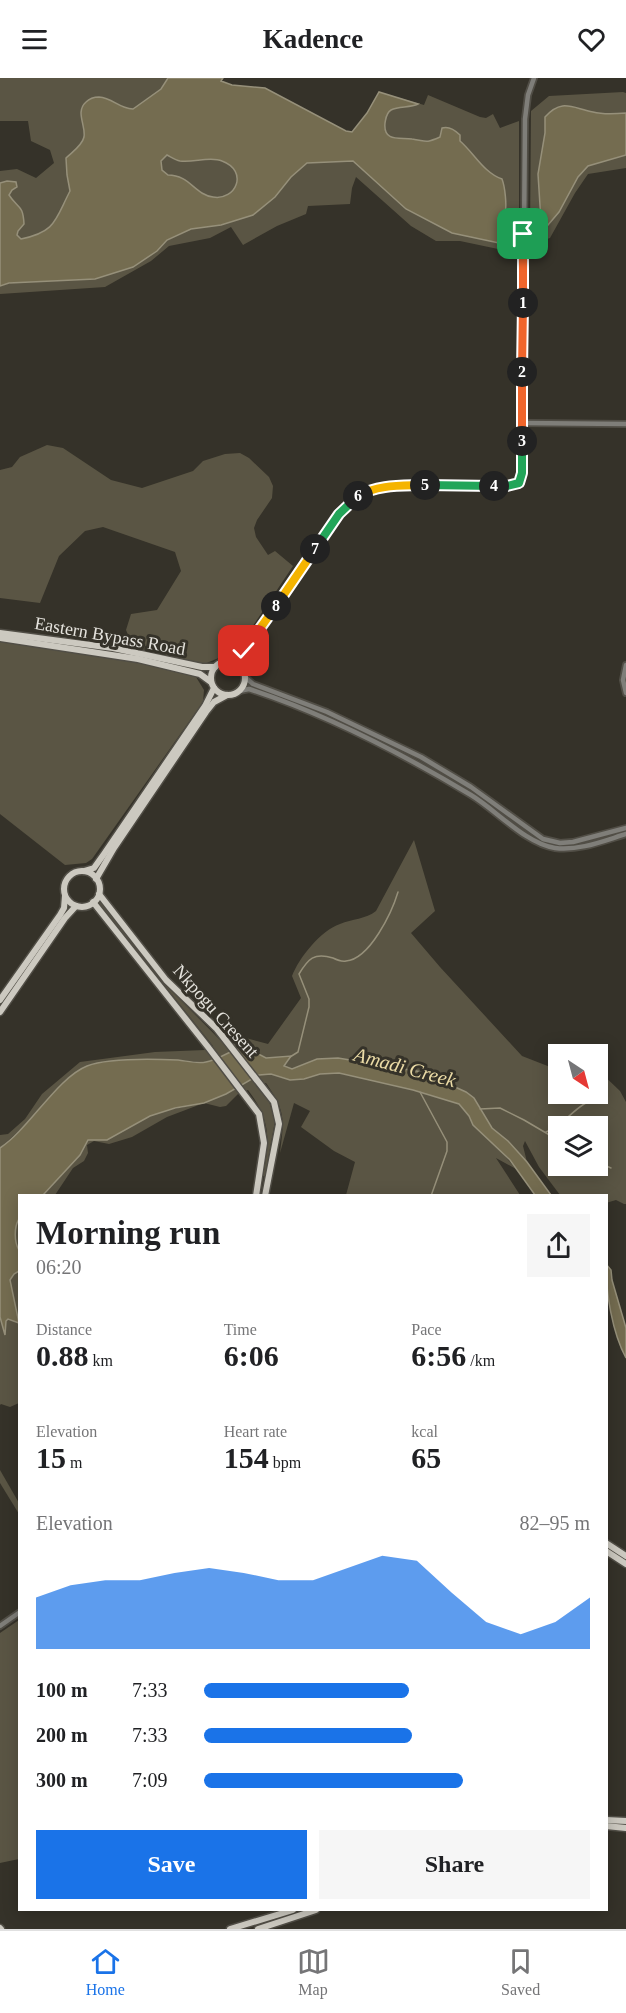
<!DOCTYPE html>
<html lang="en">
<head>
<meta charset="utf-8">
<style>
	:root { --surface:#fff; --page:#f6f6f6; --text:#202124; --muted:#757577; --line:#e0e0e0; --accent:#1a73e8 }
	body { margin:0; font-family:Georgia,serif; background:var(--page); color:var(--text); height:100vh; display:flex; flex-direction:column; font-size:22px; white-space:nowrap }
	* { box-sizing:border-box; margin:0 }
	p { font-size:20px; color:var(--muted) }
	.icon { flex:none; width:33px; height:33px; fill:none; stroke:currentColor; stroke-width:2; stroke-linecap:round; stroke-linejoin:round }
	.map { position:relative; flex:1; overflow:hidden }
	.sheet { position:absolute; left:18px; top:1116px; width:590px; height:717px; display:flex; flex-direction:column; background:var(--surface); border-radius:0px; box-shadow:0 3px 15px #0003 }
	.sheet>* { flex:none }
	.needle { width:39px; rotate:144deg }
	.buttons { position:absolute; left:548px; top:966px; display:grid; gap:12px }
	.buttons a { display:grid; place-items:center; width:60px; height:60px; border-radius:0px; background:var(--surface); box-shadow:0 3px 15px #0003; font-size:30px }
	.pin { position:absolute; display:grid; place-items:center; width:51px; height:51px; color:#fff; margin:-26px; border-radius:12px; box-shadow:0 3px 9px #0006 }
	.km { position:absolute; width:30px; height:30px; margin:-15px; border-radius:50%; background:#222; color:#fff; font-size:16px; line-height:30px; text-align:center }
	.round { display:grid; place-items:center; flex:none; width:63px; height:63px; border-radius:0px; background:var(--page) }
	.head { display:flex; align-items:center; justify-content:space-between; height:102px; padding:0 18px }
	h1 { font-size:33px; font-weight:700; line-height:45px }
	.figures { display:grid; grid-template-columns:repeat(3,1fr); gap:9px; height:102px; padding:6px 18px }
	.figures div { display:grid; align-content:center }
	.figures b { font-size:30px; font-weight:700 }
	.figures small { font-size:16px; font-weight:400 }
	.figures p { font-size:16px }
	.chart { height:168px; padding:12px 18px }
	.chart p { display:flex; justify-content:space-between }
	.chart svg { width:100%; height:108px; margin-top:6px; fill:var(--accent); opacity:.7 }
	.action { display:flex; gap:12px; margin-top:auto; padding:12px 18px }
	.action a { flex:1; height:69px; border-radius:0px; background:var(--accent); color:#fff; font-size:24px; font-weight:700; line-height:69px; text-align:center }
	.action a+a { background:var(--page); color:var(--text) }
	ul { padding:0 18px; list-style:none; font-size:20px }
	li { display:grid; grid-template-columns:96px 72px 1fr; align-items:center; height:45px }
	li i { height:15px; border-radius:8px; background:var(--accent) }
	header { display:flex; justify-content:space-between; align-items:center; height:78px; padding:0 18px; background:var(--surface); font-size:27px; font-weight:700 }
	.tabs { display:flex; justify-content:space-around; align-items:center; height:84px; border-top:2px solid var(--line); background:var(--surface); font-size:16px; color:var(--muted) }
	.tabs a { display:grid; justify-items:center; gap:3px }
	.tabs .on { color:var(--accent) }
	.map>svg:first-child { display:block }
	.green { fill:#5a5544; fill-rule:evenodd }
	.water { fill:#746c50; stroke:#96907a; stroke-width:1.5; fill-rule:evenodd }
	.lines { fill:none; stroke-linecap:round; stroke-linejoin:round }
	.stream { stroke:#96907a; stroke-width:1.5 }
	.minor-casing { stroke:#514e46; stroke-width:8 }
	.major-casing { stroke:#514e46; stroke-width:9 }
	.minor { stroke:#7f7e79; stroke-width:4.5 }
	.major { stroke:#ccc9c0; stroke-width:6 }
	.split-1-casing { stroke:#fff; stroke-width:12 }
	.split-2-casing { stroke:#fff; stroke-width:12 }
	.split-3-casing { stroke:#fff; stroke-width:12 }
	.split-4-casing { stroke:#fff; stroke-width:12 }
	.split-5-casing { stroke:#fff; stroke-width:12 }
	.split-6-casing { stroke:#fff; stroke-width:12 }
	.split-7-casing { stroke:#fff; stroke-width:12 }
	.split-8-casing { stroke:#fff; stroke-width:12 }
	.split-9-casing { stroke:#fff; stroke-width:12 }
	.split-1 { stroke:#f0652b; stroke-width:8 }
	.split-2 { stroke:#f0652b; stroke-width:8 }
	.split-3 { stroke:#f0652b; stroke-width:8 }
	.split-4 { stroke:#22a559; stroke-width:8 }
	.split-5 { stroke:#22a559; stroke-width:8 }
	.split-6 { stroke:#f5b400; stroke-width:8 }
	.split-7 { stroke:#22a559; stroke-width:8 }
	.split-8 { stroke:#f5b400; stroke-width:8 }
	.split-9 { stroke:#f5b400; stroke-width:8 }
	.labels { text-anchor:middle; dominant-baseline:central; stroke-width:6; stroke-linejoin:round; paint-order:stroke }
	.street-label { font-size:18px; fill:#e5e3dd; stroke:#353229 }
	.water-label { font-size:20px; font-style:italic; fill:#ebdba6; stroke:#353229 }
</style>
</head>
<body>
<header><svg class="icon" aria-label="menu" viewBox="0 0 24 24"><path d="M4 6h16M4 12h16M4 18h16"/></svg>Kadence<svg class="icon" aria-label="heart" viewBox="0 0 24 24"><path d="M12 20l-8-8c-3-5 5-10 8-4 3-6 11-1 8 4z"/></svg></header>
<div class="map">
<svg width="626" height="1851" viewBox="0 0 626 1851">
	<rect width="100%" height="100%" fill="#353229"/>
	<g class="green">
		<path d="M0,0h223l-2,3 11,4 33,3 81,43 6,1 15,-19 12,-21 45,13 4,-10 52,22 6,1 7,-4 7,14 19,-7v115h-11l-153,-90 -96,18 -35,38 -135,-31 -41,59 -48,20v-79l17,-2 19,9 18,-15 -4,-13 -19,-9 -3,-20h-28z"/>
		<path d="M623,14l3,1v30l-86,70c1,19 5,29 -10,42l1,-124 18,-15z"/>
		<path d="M626,55v35l-38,6 -13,19 -25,45 -20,7 -13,-1 -19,5 -38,-8h-24l-25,-15 -55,-49 -4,11 -2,16 -42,2 -2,8 -29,12 -34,19 -12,-18 -21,11 -41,8 -18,15 -46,26 -105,7v-8l47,-13 146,-51 92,-68 68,7 99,72 85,5 14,-49z"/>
		<path d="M47,367l16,3 48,32 31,8 51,-17 10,-10 22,-7 15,-1 9,5 20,19 4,9 -1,12 -15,22 -3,8 2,9 12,18 7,-4 18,15 -57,85 -32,13 -71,-17 -7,-17 5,-16 26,-4 24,-39 -6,-19 -72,-25 -18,4 -26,25 -19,47 -40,-5v-128l12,-3 8,-10z"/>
		<path d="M0,561l81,11 98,20 17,7 8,13 -1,12 -111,157 -6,4 -21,2 -65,-51z"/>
		<path d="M414,762l21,71 -24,22 29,34 82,89 36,14v24h39v-25l23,22 6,11v102h-2l-8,-4 -10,3v-7l-46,-1 -21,-28 -14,-26 -2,5 4,16 -19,-21 -16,-13 -18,-30 -8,-6 -149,-33 -25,10 -8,-2 5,-7 -15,-3 -8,2 -6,-5 -21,-6 -32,14 -42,-2 -56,1 -48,25 -27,31 -34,31v-13l8,-1 17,-15 17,-25 38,-32 75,-10 50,-2 8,-4 -111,-139 -5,-3 3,-4 61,80 60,61 10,-7 37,10 33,-46 -9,-22c7,-18 28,-45 48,-52 12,-5 26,-5 36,-13zM558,1048h39v40h-39z"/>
		<path d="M339,995l74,17 46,14 10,12 4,9 21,18 22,26 -20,-11 24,37h-174l9,-33 -21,-11 -33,-24 9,-16 -16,-8 -14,50c4,-33 6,-42 -14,-70l-10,3 13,15 6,20 -10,55h-2c7,-36 8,-56 -15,-86l-10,4 -12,12 -6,1 -16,-4 -37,14 -35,20 -23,7 -15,-3 -7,4 1,8 -4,8 -11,7 -18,27 -18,1 44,-54 42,-23 81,-16 22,-9 33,-19 12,-1 19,6 14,-1 16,-5z"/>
		<path d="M19,1135v190l-9,4 -9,-3 -1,1v-130z"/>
		<path d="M0,1392l19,33v11l-19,-31z"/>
		<path d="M19,1542v239l-19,4v-230z"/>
	</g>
	<g class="water">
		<path d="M168,0h55l-2,3 11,4 33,3 81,43 6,1 15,-19 12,-21 39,12c-8,4 -19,2 -27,6 -5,3 -5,8 -6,13 -2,20 16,14 27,16 15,2 12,5 28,-2l2,-9c6,-2 13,2 18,7v6c14,12 24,32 42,38 3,8 5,26 3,35 -2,12 -4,10 3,22l21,-1 8,-6 4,-8 -3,-47 7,-41v-16c17,-19 27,-9 48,-5 11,3 22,2 33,1v42l-38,11 -10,11 -19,35 -22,26 -7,4 -31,1 -47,-10 -46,-24 -53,-48 -46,2 -16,14 -16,20 -22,18 -32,10 -30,4 -24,11 -10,11 -24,16 -38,12 -86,4 -9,3v-103l7,-2 9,1 1,5 -5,3 -3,5c9,14 14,9 15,29l-6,7 -1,4 4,4c35,-7 34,-19 49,-48l-3,-16 -1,-17c6,-6 16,-12 18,-21 2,-12 -9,-25 2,-35 4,-4 8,-5 13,-5 14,1 19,11 34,12l28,-20zM167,77c4,2 8,5 13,6 13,2 30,-5 42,0 27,10 14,40 -9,36 -18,-2 -23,-22 -45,-22l-6,-5 -1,-9z"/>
		<path d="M239,970l10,1 17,9 25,-2 -7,10 8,3 25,-10 21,-1 84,14 44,20 8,6 18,30 16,13 19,21 24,33h-16l-25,-35 -37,-35 -4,-9 -10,-12 -46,-14 -74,-17 -19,1 -16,5 -14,1 -19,-6 -12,1 -33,19 -22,9 -29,5 -25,8 -43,24h-19l-8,15 -37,40 -23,1 -1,23c-5,8 -5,23 0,31v21l-5,3 -4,6 9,43 -11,-4 -2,2 -1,14 -5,-18v-169c29,-19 57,-70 87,-82 21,-8 68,-7 91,-6 9,1 19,4 28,2 11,-2 23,-10 33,-14z"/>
		<path d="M606,1186l5,6 1,10 14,48v30c-14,-26 -20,-65 -20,-94z"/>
	</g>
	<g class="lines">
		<g class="stream">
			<path d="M290,979l8,-5 11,-45v-8l-10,-25c9,-15 15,-22 34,-16 4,2 8,4 13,3 24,-2 46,-49 52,-69"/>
			<path d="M420,1014l27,50v9l-16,45"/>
			<path d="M480,1031l20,-1 24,12 34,20"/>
			<path d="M546,1054c20,-7 33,-33 54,-33"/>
			<path d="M597,1084l14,6"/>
		</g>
		<g class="minor-casing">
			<g id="minor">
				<path d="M522,345l104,1"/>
				<path d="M228,583l10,-4 6,-6 95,-137 20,-19 21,-8 28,-1h99l12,-3 3,-4 3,-360 3,-24 6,-17"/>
				<path d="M626,587l-3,15 3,13"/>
				<path d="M242,592l2,-17"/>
				<path d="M245,599l8,7 74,28 94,45 50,30 72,52 17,4 13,-1 53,-14"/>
				<path d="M239,613l10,-2c77,25 152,64 222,106 25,15 55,49 84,53 24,3 48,-7 71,-14"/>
				<path d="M0,1548l20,-14"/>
			</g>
		</g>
		<g class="major-casing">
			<g id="major">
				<path d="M0,555l113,15 89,19h13"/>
				<path d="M0,560l138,21 62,15 11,8"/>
				<circle cx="228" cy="600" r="17"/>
				<path d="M84,793l10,-3 10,-14 101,-148 9,-18"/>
				<circle cx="82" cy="811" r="18"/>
				<path d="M96,801l18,-31 92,-136 8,-10 13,-7"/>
				<path d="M99,816l67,86 50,48 58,74 5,22 -14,72"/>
				<path d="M93,824l115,145 51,67 5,29 -8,53"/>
				<path d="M0,922l60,-85 4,-7 1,-12"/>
				<path d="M0,934l65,-94 11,-12"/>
				<path d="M606,1465l20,13"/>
				<path d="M606,1473l20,13"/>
				<path d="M606,1742l20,1"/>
				<path d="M606,1748l20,2"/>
				<path d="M0,1850l1,1"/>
				<path d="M230,1851l63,-19"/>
				<path d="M258,1851l58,-19"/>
			</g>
		</g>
		<use href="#minor" class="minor"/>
		<use href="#major" class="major"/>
	</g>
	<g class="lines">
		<g class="split-1-casing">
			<path id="split-1" d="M523,225v-69"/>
		</g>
		<g class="split-2-casing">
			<path id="split-2" d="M522,294l1,-69"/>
		</g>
		<g class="split-3-casing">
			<path id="split-3" d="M522,363v-69"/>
		</g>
		<g class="split-4-casing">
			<path id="split-4" d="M494,408h13l12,-3 3,-10v-32"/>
		</g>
		<g class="split-5-casing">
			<path id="split-5" d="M425,407l69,1"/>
		</g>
		<g class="split-6-casing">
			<path id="split-6" d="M358,418c21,-12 44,-10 67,-11"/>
		</g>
		<g class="split-7-casing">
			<path id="split-7" d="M315,471l24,-35 19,-18"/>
		</g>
		<g class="split-8-casing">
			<path id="split-8" d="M276,528l39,-57"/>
		</g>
		<g class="split-9-casing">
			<path id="split-9" d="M244,573l32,-45"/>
		</g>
		<use href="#split-1" class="split-1"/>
		<use href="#split-2" class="split-2"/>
		<use href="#split-3" class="split-3"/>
		<use href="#split-4" class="split-4"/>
		<use href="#split-5" class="split-5"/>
		<use href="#split-6" class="split-6"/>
		<use href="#split-7" class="split-7"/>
		<use href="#split-8" class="split-8"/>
		<use href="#split-9" class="split-9"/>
	</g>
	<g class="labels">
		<g class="street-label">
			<text transform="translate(110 558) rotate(10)">Eastern Bypass Road</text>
			<text transform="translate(216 933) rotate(48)">Nkpogu Cresent</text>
		</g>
		<g class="water-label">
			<text transform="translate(405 989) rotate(15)">Amadi Creek</text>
		</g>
	</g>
</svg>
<div class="buttons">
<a><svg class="needle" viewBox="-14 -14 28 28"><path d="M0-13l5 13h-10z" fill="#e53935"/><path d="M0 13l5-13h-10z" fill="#757577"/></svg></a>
<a><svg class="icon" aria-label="layers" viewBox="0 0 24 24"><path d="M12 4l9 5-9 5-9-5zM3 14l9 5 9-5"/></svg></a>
</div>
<div class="pin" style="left:523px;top:156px;background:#1e9e55"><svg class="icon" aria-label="arrive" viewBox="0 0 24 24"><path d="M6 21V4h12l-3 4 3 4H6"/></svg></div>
<div class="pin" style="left:244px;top:573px;background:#d93025"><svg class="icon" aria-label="check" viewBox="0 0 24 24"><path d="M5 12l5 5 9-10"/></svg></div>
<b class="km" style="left:523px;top:225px">1</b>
<b class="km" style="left:522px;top:294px">2</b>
<b class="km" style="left:522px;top:363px">3</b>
<b class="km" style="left:494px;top:408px">4</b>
<b class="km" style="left:425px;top:407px">5</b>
<b class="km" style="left:358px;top:418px">6</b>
<b class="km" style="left:315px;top:471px">7</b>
<b class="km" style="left:276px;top:528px">8</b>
<section class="sheet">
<div class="head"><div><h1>Morning run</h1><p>06:20</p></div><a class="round"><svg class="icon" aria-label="share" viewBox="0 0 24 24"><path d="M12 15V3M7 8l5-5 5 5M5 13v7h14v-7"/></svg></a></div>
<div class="figures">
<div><p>Distance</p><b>0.88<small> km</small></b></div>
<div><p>Time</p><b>6:06</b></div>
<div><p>Pace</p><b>6:56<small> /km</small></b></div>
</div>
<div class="figures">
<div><p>Elevation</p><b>15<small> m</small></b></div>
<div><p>Heart rate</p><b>154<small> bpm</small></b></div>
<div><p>kcal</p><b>65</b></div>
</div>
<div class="chart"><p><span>Elevation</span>82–95 m</p>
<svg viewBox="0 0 160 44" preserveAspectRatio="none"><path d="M0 44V23L10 18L20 16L30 16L40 13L50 11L60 13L70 16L80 16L90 11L100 6L110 8L120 21L130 33L140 38L150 33L160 23V44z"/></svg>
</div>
<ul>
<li><b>100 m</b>7:33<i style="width:53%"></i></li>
<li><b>200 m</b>7:33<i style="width:54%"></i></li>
<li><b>300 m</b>7:09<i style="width:67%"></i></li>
</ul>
<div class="action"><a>Save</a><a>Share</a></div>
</section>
</div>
<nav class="tabs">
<a class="on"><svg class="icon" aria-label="home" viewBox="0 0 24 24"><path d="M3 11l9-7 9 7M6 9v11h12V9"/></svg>Home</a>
<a><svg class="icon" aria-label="map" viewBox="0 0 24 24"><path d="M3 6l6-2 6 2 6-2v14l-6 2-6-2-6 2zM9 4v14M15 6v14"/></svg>Map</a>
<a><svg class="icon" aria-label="saved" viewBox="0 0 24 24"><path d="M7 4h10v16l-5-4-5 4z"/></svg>Saved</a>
</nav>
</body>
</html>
